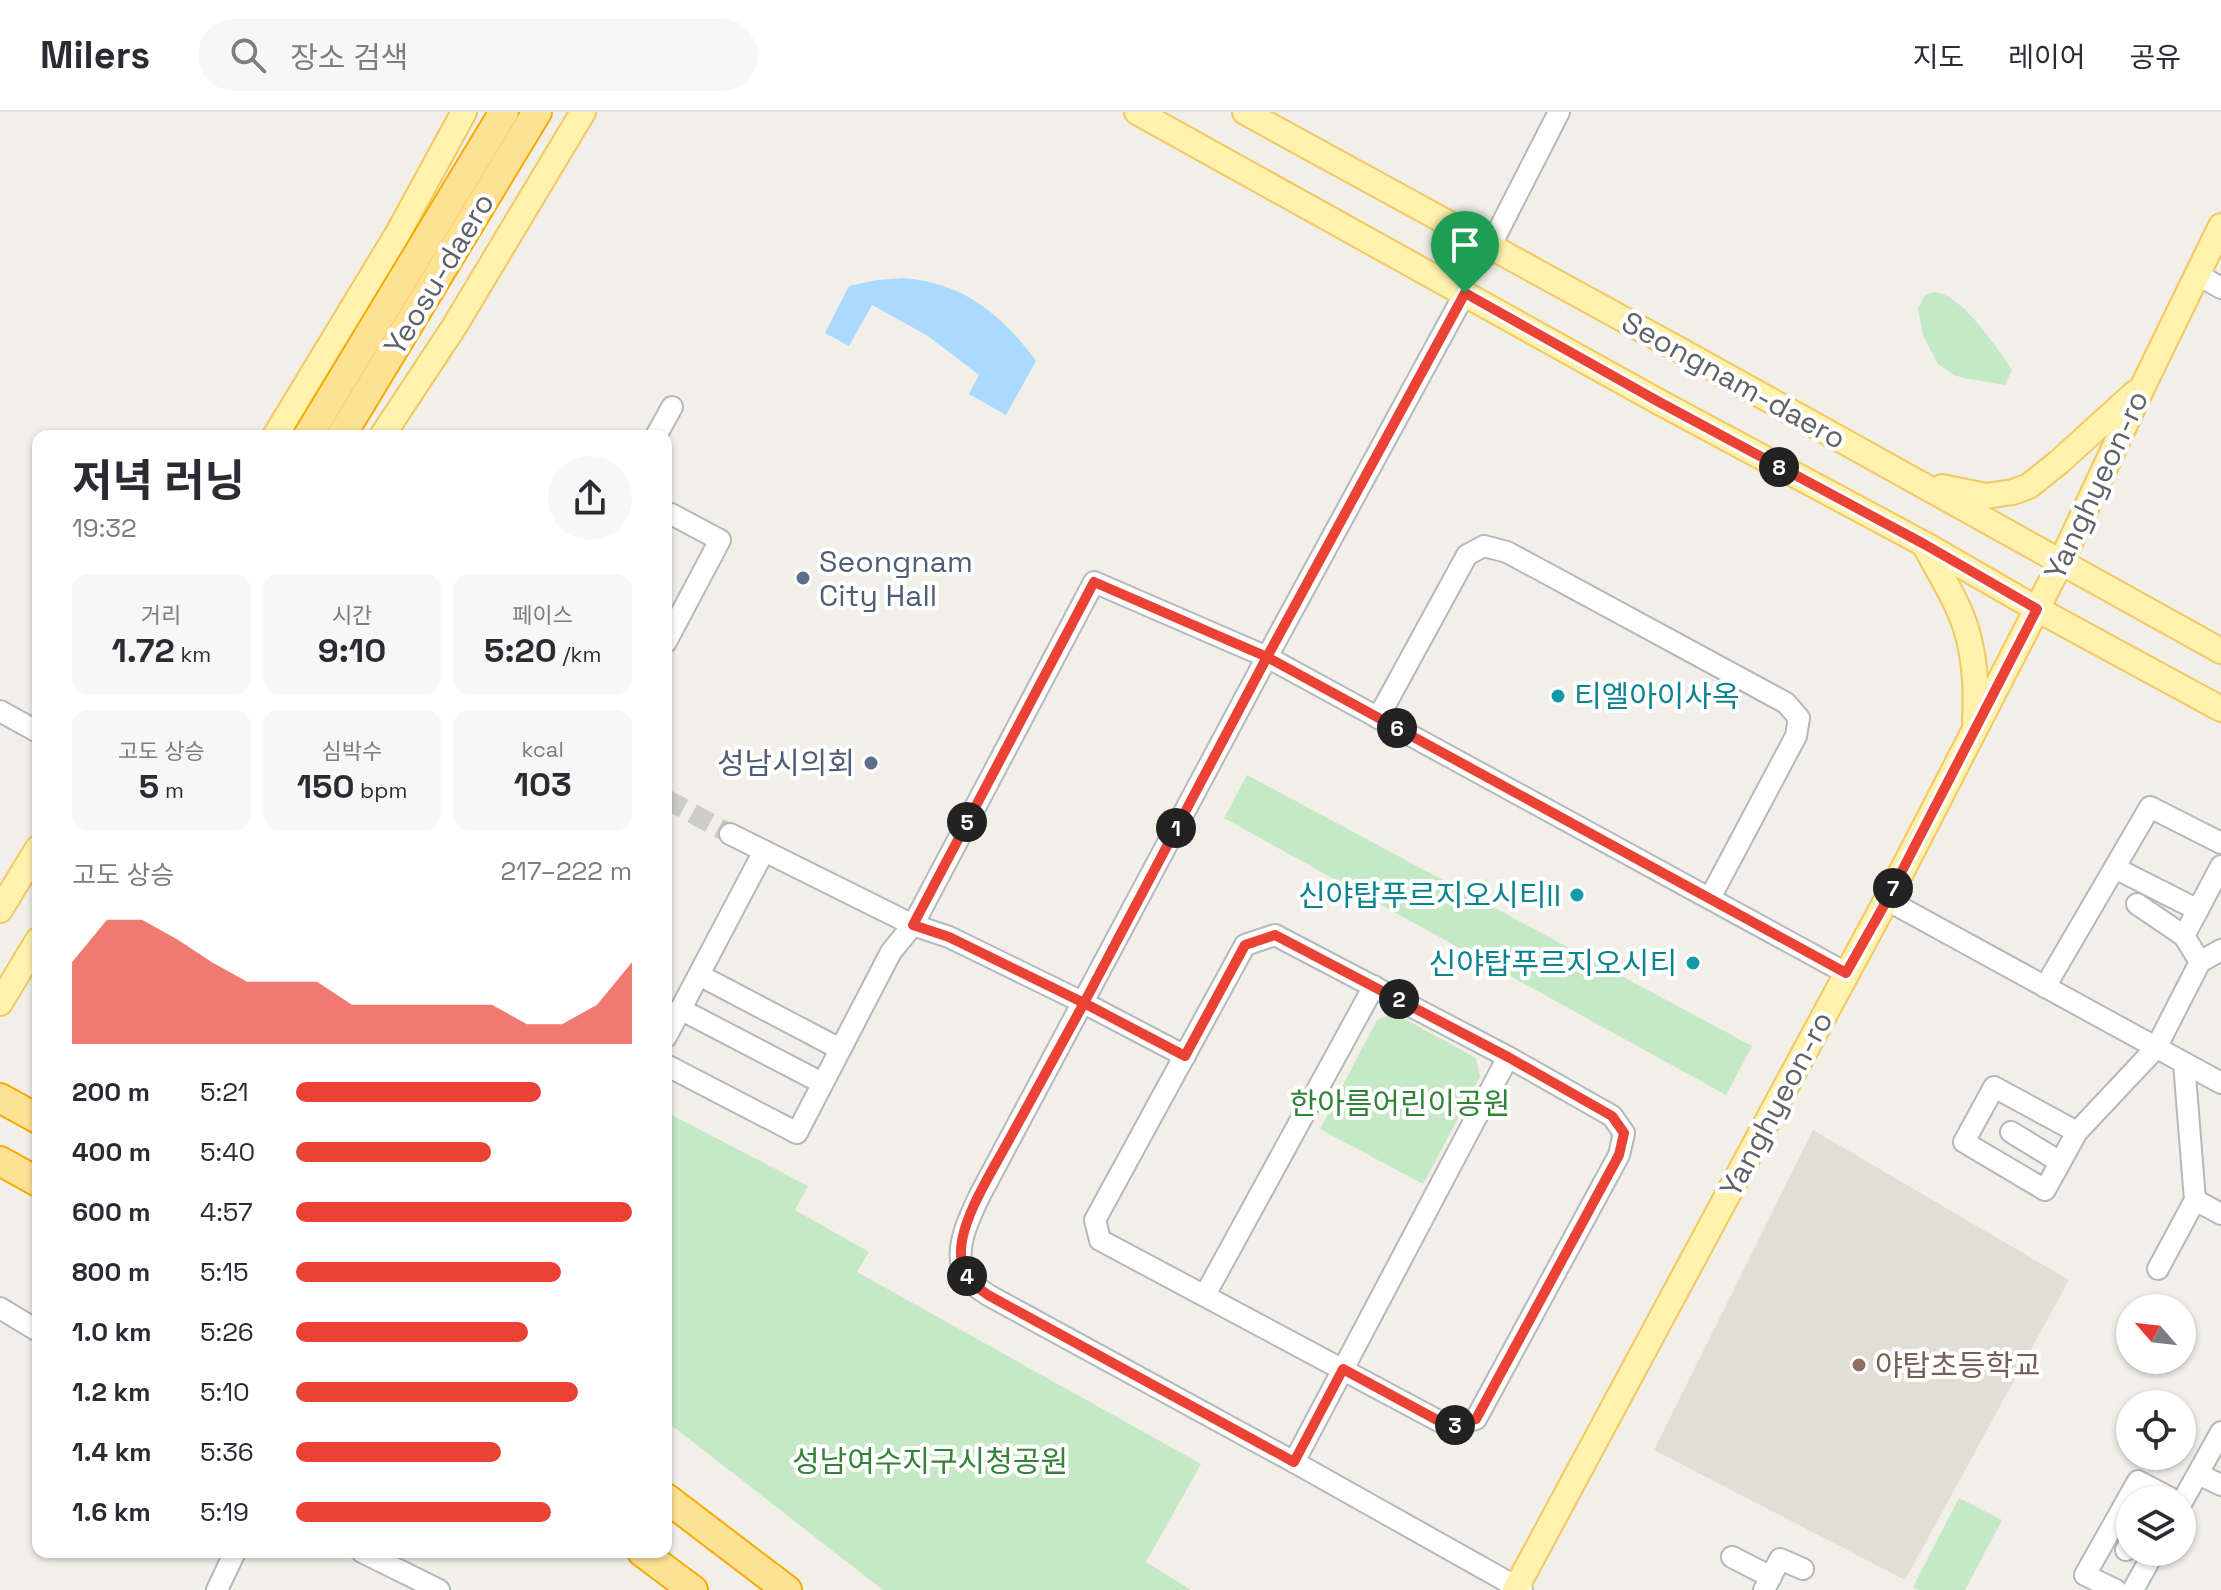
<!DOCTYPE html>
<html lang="ko">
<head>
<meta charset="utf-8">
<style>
	:root { --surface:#fff; --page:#f7f7f7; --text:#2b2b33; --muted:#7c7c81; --line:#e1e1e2; --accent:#ea4335 }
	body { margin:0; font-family:"Space Grotesk","Noto Sans KR",sans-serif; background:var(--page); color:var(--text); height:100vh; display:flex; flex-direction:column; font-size:30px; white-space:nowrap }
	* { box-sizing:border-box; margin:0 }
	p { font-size:26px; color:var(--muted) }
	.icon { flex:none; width:44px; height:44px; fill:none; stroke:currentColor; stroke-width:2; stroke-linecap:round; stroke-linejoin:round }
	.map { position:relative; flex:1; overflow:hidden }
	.side { position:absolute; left:32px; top:318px; width:640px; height:1128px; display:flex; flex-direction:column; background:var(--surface); border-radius:16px; box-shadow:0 2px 6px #0004 }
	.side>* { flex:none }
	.needle { width:52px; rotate:298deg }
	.fabs { position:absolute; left:2116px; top:1182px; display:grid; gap:16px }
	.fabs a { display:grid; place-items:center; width:80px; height:80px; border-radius:50%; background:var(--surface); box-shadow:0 2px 6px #0004; font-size:40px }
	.pin { position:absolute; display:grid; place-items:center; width:68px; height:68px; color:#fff; margin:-82px -34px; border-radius:50% 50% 50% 0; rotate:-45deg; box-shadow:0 0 8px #0007 }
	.pin .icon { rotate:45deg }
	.km { position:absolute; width:40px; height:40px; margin:-20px; border-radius:50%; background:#222; color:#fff; font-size:22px; line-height:40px; text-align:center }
	.round { display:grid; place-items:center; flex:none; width:84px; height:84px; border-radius:42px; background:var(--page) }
	.summary { display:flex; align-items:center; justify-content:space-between; height:136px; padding:0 40px }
	h1 { font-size:44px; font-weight:700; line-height:60px }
	.stats { display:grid; grid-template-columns:repeat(3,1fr); gap:12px; height:136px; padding:8px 40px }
	.stats div { display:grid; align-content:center; border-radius:16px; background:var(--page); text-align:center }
	.stats b { font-size:34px; font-weight:700 }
	.stats small { font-size:22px; font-weight:400 }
	.stats p { font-size:22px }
	.chart { height:224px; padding:16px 40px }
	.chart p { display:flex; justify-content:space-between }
	.chart svg { width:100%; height:144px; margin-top:8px; fill:var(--accent); opacity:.7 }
	ul { padding:0 40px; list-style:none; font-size:26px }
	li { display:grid; grid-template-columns:128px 96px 1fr; align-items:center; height:60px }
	li i { height:20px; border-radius:10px; background:var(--accent) }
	header { display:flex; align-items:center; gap:48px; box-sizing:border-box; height:112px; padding:0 40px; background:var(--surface); border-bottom:2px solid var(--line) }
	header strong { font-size:38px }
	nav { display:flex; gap:44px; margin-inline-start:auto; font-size:28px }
	.search { width:560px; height:72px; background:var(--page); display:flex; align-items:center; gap:20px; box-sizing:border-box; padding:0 28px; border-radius:44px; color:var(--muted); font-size:30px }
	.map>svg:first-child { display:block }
	.education { fill:#e1ded6 }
	.green { fill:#c5e8c5 }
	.water { fill:#aadaff }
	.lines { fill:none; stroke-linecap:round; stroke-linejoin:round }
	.minor-tunnel { stroke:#ccccc8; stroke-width:20; stroke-dasharray:20 10; stroke-linecap:butt }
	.minor-casing { stroke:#b5b8bc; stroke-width:24 }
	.major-casing { stroke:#f2c960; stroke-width:28 }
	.highway-casing { stroke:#f9ab00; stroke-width:32 }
	.minor { stroke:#fff; stroke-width:20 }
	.major { stroke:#fff2af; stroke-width:24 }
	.highway { stroke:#fde293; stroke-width:28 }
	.route-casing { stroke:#fff; stroke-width:16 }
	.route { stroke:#ea4335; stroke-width:10 }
	.service-dot { fill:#5c6f8a; stroke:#fff; stroke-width:3 }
	.culture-dot { fill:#0f9aa8; stroke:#fff; stroke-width:3 }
	.education-dot { fill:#8d6e63; stroke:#fff; stroke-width:3 }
	.labels { text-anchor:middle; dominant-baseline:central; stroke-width:8; stroke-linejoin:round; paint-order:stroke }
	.street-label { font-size:30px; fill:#5f6368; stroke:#fff }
	.service-label { font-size:30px; fill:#4e5e75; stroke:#fff; text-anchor:start }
	.culture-label { font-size:30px; fill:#0d838f; stroke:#fff; text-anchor:end }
	.park-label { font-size:30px; fill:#348238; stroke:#fff }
	.education-label { font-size:30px; fill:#785e54; stroke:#fff; text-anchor:start }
</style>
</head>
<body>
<header>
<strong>Milers</strong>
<div class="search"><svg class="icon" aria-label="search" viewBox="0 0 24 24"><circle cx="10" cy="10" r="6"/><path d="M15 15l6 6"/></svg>장소 검색</div>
<nav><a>지도</a><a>레이어</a><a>공유</a></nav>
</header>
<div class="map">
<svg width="2221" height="1478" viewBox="0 0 2221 1478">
	<rect width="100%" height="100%" fill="#f1efe8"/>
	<path class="education" d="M1813,1018l256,150 -164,300 -251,-130z"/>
	<g class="green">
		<path d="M1934,180c27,1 64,57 78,78l-7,15 -41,-7 -10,-3 -16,-11 -15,-29 -5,-26 7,-14z"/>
		<path d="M1247,663l505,271 -26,49 -502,-277z"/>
		<path d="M1394,901l82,45 4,19 -57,107 -103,-55 57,-109z"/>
		<path d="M666,1000l142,74 -13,24 74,42 -12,20 344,192 -55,98 45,28h-308l-217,-169z"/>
		<path d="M1959,1386l43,22 -37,70h-46l-6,-3z"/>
	</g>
	<path class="water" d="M904,166c60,5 97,36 132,83l-30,54 -37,-21 10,-19 -51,-39 -56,-31 -23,41 -24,-13 24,-47 28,-6z"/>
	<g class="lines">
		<path class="minor-tunnel" d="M666,687l64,35"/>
		<g class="minor-casing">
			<g id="minor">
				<path d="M1490,135l69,-135"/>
				<path d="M2197,162l24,14"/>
				<path d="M1465,181l-198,364 -286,536c-12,25 -34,66 -9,91 5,4 11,7 16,11l306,167 228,128"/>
				<path d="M656,324l16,-29"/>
				<path d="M666,530l54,-102 -49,-26"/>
				<path d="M0,599l38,21"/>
				<path d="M1378,606l89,-163 17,-9 23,6 279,151 13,15 -3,18 -86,162"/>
				<path d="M730,722l183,91 36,12 135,66 101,53"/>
				<path d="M2115,756l83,42"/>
				<path d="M1887,788l334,183"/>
				<path d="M2137,792l47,32"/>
				<path d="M1275,823l233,122 104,59 12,17 -5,22 -143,264 -26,8 -350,-187 -5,-20 150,-275z"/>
				<path d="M2200,850l-16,-26 37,-70"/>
				<path d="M699,863l141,74"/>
				<path d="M2045,875l105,-180 71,36"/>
				<path d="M680,897l142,74"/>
				<path d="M666,925l98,-186"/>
				<path d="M666,953l131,68 94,-181 22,-27 181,-343 173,75 579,316"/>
				<path d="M2011,1020l49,30"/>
				<path d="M2077,1020l-32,58 -81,-48 30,-55 83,45 79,-84 44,-86 21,-12"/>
				<path d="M2195,1088l26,14"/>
				<path d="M2158,1157l37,-69 -11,-137"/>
				<path d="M1205,1183l169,-309"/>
				<path d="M0,1196l38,23"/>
				<path d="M1294,1350l214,-405"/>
				<path d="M2198,1362l23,11"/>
				<path d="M2182,1390l39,-70"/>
				<path d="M2126,1438l4,-7"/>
				<path d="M362,1440l77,38"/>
				<path d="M1732,1445l39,20"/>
				<path d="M217,1478l18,-38"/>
				<path d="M1764,1478l16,-31 23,10"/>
				<path d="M2116,1478l-31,-15 53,-94 36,19"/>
				<path d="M2133,1478l21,-38"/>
			</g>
		</g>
		<g class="major-casing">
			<g id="major">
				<path d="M1137,0l524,291 263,141 113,65 184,100"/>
				<path d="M1245,0l440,241 536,298"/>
				<path d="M275,324l123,-203 66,-121"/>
				<path d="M382,324l72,-109 129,-215"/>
				<path d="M1942,375l44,9 27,-4 16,-6 30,-24 76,-69"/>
				<path d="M1924,432c12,23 28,48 38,73 13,33 15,71 13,106"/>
				<path d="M0,798l38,-62"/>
				<path d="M0,891l38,-63"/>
				<path d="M1515,1478l387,-719 159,-309 82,-176 78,-160"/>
			</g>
		</g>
		<g class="highway-casing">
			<g id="highway">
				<path d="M308,324l196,-324"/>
				<path d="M341,324l196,-324"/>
				<path d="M0,986l38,21"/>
				<path d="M0,1049l38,21"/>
				<path d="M666,1386l121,92"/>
				<path d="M642,1440l51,38"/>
			</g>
		</g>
		<use href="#minor" class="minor"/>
		<use href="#major" class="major"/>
		<use href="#highway" class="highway"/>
	</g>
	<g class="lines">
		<g class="route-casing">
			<path id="route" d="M1465,181l-198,364 -183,346 101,53 60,-111 30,-10 233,122 104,59 12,17 -5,22 -143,264 -26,8 -107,-58 -49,93 -306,-167c-16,-11 -28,-23 -27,-45 1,-33 33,-82 49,-112 25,-45 49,-90 74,-135l-135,-66 -36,-12 181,-343 173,75 579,316 41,-73 150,-291 -113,-65 -263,-141 -196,-110"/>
		</g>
		<use href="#route" class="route"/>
	</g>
	<g class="service-dot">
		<circle cx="803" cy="466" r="8"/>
		<circle cx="871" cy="651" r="8"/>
	</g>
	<g class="culture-dot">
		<circle cx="1558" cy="584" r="8"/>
		<circle cx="1577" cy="783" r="8"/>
		<circle cx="1693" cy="851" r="8"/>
	</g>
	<circle class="education-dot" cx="1859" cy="1253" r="8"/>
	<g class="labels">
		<g class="street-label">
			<text transform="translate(439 162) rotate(-59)">Yeosu-daero</text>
			<text transform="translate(1734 268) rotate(29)">Seongnam-daero</text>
			<text transform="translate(2096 373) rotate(-65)">Yanghyeon-ro</text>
			<text transform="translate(1776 992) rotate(-62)">Yanghyeon-ro</text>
		</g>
		<g class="service-label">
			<text x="819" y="449">Seongnam<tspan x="819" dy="34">City Hall</tspan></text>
			<text x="855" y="651" text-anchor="end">성남시의회</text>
		</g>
		<g class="culture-label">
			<text x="1574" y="584" text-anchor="start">티엘아이사옥</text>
			<text x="1561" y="783">신야탑푸르지오시티II</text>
			<text x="1677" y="851">신야탑푸르지오시티</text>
		</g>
		<g class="park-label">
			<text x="1400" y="991">한아름어린이공원</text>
			<text x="930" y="1349">성남여수지구시청공원</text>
		</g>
		<g class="education-label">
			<text x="1875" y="1253">야탑초등학교</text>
		</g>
	</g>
</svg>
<div class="fabs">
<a><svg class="needle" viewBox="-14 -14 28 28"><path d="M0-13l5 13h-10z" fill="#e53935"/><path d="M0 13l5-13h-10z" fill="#7c7c81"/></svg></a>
<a><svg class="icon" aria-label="locate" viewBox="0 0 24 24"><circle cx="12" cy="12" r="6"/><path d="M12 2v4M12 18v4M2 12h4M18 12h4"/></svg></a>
<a><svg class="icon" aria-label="layers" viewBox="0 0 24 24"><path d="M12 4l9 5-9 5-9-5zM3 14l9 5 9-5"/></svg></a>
</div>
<div class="pin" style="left:1465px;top:181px;background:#1e9e55"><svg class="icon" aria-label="arrive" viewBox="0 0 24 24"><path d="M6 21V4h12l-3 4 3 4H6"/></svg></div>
<b class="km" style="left:1176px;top:716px">1</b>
<b class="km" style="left:1399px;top:887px">2</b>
<b class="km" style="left:1455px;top:1313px">3</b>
<b class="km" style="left:967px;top:1164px">4</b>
<b class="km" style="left:967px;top:710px">5</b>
<b class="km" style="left:1397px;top:616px">6</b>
<b class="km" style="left:1893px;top:776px">7</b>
<b class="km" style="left:1779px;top:355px">8</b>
<section class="side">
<div class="summary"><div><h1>저녁 러닝</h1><p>19:32</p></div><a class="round"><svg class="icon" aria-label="share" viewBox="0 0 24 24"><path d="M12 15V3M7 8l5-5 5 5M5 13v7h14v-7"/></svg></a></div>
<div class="stats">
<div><p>거리</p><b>1.72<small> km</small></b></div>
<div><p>시간</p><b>9:10</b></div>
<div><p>페이스</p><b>5:20<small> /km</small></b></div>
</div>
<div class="stats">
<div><p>고도 상승</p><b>5<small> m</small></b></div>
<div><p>심박수</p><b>150<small> bpm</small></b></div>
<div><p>kcal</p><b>103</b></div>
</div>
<div class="chart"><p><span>고도 상승</span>217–222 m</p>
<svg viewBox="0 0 160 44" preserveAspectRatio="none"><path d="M0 44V19L10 6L20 6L30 12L40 19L50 25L60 25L70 25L80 32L90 32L100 32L110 32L120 32L130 38L140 38L150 32L160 19V44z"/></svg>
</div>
<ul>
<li><b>200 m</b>5:21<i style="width:73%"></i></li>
<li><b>400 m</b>5:40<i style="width:58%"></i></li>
<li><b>600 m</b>4:57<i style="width:100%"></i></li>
<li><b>800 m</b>5:15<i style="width:79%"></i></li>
<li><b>1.0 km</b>5:26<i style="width:69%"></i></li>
<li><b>1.2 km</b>5:10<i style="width:84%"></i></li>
<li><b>1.4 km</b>5:36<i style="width:61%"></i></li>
<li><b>1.6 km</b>5:19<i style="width:76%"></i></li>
</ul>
</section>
</div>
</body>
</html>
